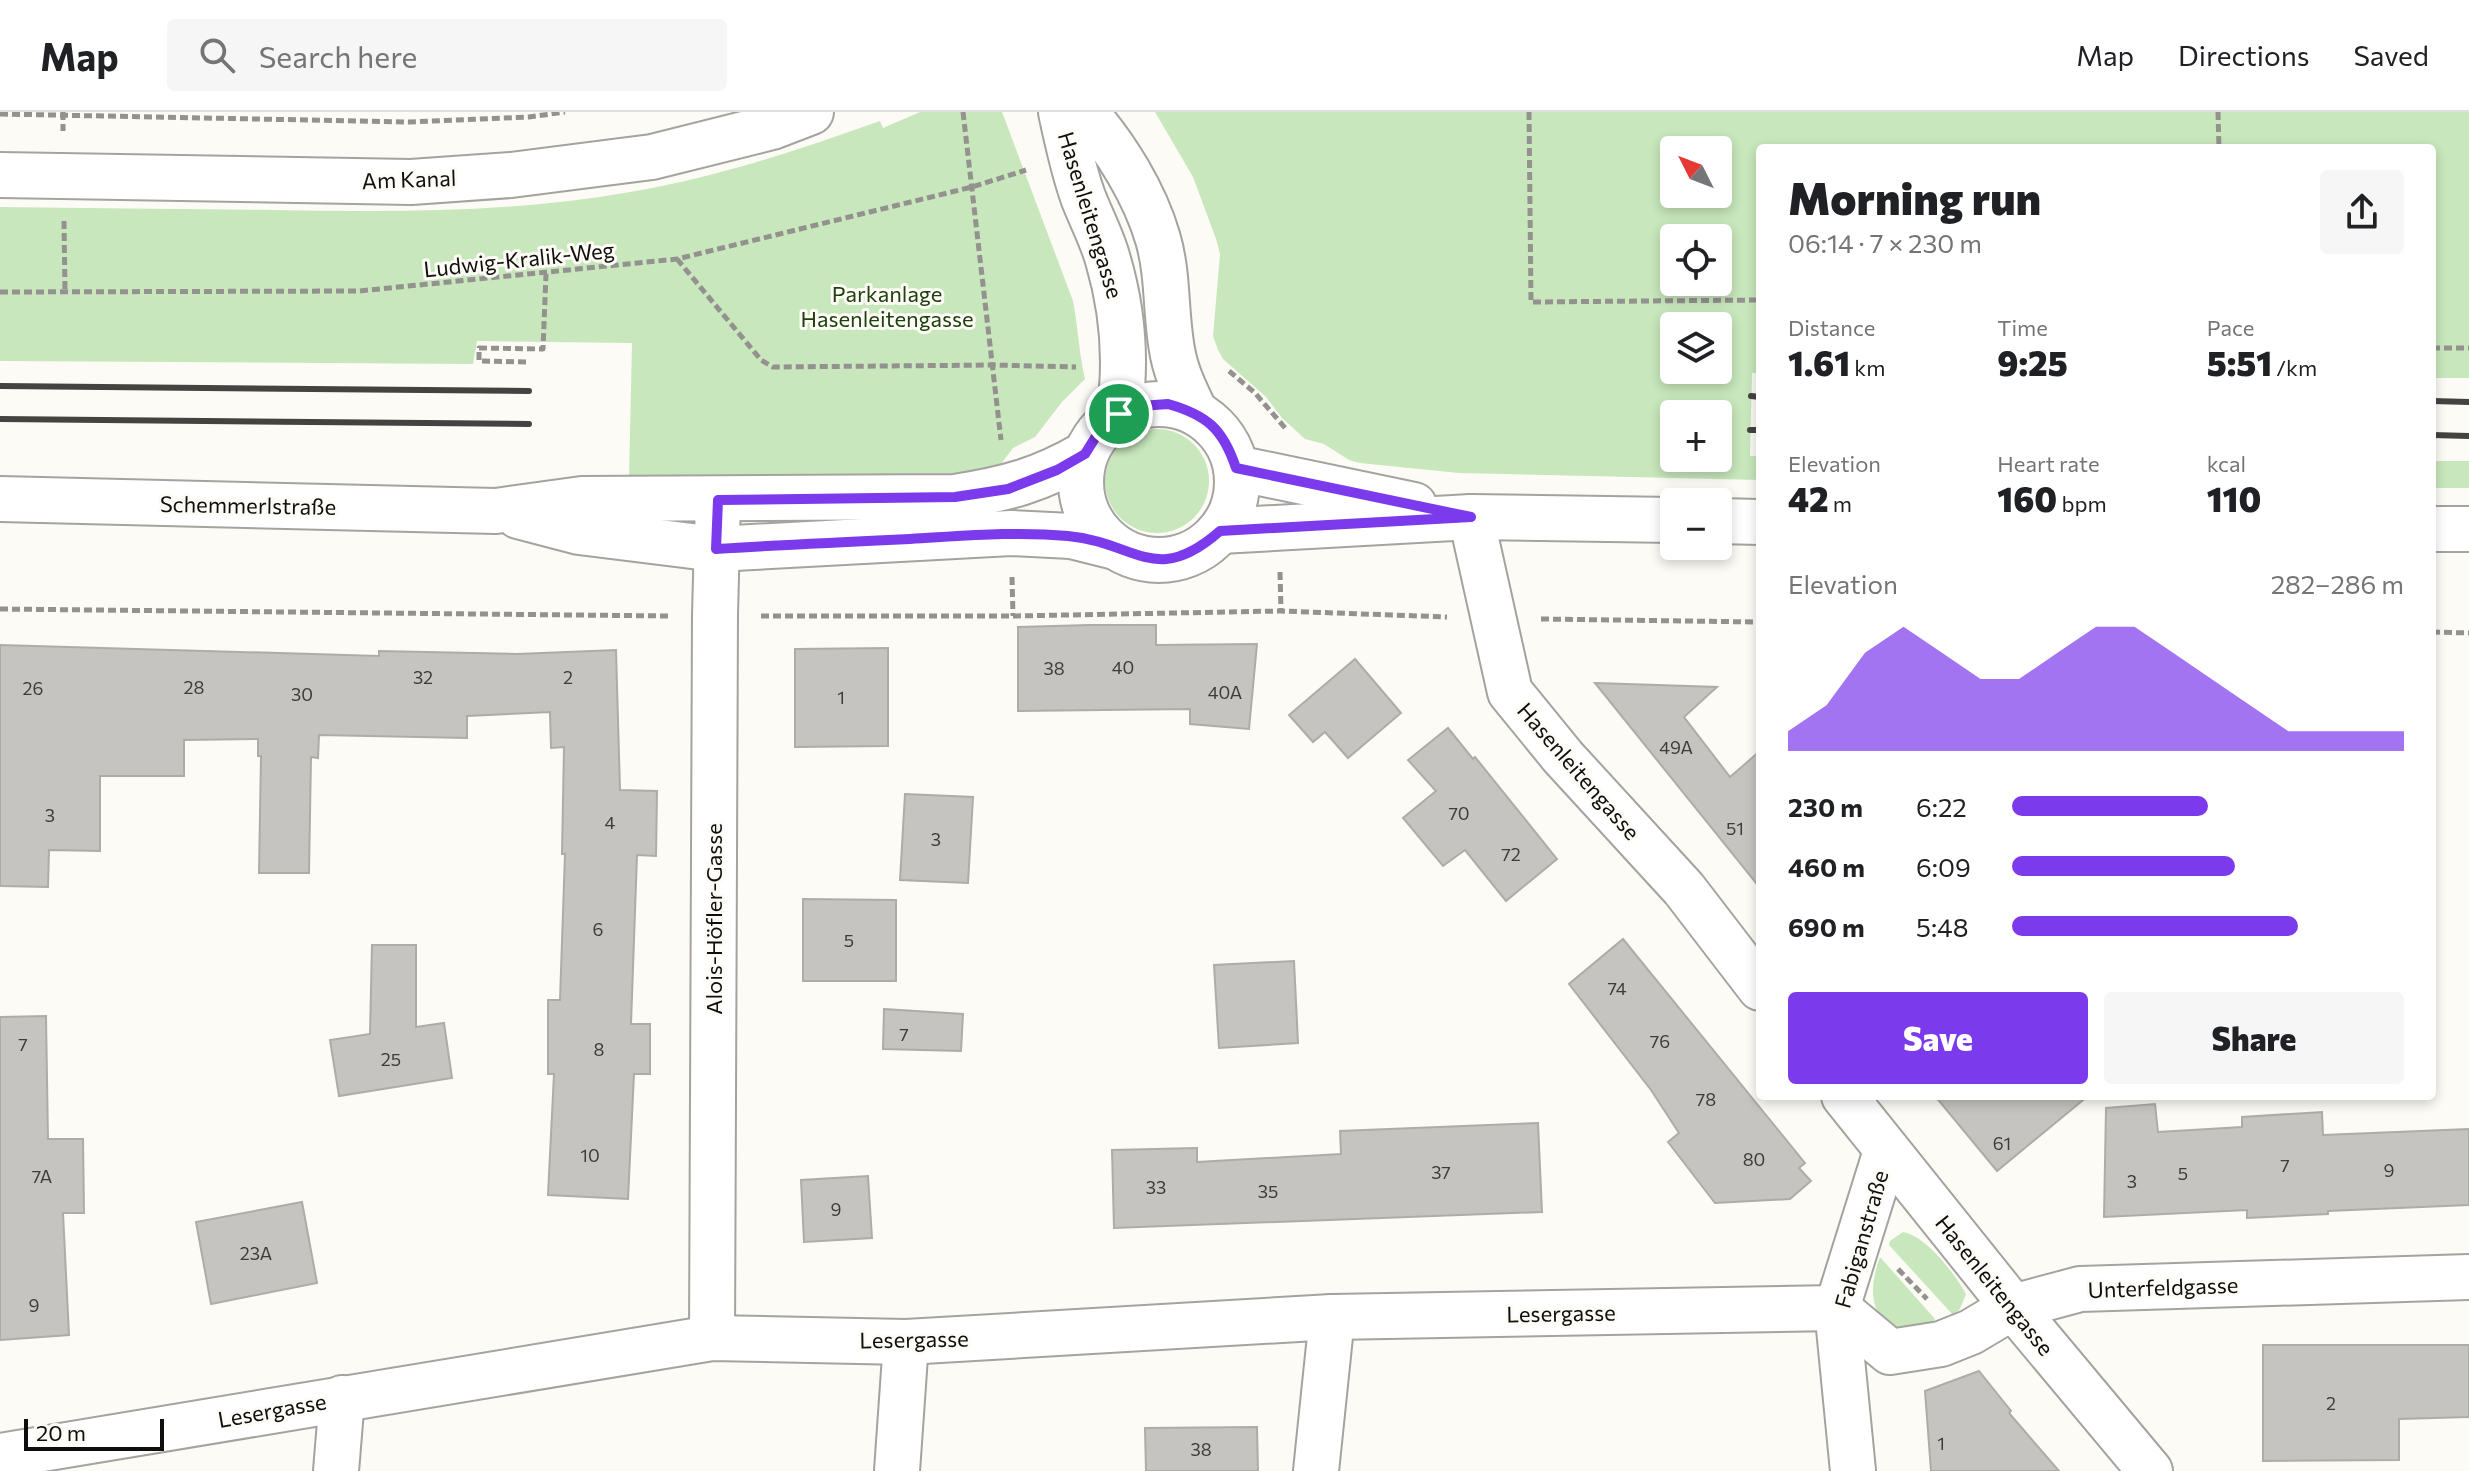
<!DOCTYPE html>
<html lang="en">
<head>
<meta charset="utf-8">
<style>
	:root { --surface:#fff; --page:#f6f6f6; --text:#202124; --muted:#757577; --line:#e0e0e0; --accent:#7c3aed }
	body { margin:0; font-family:Commissioner,sans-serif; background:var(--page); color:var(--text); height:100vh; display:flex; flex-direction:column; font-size:30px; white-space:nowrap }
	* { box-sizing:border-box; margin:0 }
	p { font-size:26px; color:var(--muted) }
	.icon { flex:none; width:44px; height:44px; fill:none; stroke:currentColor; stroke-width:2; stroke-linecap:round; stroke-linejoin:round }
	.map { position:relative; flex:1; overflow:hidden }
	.panel { position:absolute; left:1756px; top:32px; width:680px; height:956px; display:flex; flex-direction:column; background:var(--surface); border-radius:8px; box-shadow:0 4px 12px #0003 }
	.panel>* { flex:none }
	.needle { width:52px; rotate:312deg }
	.fabs { position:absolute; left:1660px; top:24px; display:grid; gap:16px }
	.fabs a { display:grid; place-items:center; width:72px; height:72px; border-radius:8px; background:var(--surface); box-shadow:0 4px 12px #0003; font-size:40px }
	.scale { position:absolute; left:24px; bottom:20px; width:140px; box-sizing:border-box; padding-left:8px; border:4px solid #0f0e0d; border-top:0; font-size:22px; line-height:28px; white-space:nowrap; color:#0f0e0d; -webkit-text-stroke:6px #fdfbf6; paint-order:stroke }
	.pin { position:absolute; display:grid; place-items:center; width:68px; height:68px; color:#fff; margin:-34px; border:4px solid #fff; border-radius:50%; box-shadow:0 2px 8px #0007 }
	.round { display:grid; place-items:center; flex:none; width:84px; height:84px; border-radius:8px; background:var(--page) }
	.overview { display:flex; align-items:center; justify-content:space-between; height:136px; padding:0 32px }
	h1 { font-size:44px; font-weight:800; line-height:60px }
	.stats { display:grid; grid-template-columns:repeat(3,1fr); gap:12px; height:136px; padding:8px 32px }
	.stats div { display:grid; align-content:center }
	.stats b { font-size:34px; font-weight:800 }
	.stats small { font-size:22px; font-weight:400 }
	.stats p { font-size:22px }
	.chart { height:224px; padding:16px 32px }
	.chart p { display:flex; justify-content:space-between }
	.chart svg { width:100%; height:144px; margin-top:8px; fill:var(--accent); opacity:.7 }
	.primary-button { display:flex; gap:16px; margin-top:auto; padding:16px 32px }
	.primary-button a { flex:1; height:92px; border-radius:8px; background:var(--accent); color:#fff; font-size:32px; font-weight:800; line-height:92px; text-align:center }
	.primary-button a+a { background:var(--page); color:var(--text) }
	ul { padding:0 32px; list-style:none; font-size:26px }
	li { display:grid; grid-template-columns:128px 96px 1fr; align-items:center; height:60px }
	li i { height:20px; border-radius:10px; background:var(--accent) }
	header { display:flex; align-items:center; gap:48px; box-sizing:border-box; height:112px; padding:0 40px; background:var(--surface); border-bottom:2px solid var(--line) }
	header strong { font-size:38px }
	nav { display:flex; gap:44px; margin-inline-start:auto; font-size:28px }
	.search { width:560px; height:72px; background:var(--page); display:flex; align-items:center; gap:20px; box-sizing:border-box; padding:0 28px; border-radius:8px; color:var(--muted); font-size:30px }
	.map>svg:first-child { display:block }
	.green { fill:#c8e7bc; fill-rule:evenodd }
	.building { fill:#c6c4c0; stroke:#aeaca8; stroke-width:2 }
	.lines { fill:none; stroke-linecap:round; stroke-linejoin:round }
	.minor-casing { stroke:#a5a39f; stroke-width:48 }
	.tertiary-casing { stroke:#a5a39f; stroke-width:48 }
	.primary-casing { stroke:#a5a39f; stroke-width:48 }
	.path { stroke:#94928f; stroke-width:5; stroke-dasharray:8 4; stroke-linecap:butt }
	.minor { stroke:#fff; stroke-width:44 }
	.tertiary { stroke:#fff; stroke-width:44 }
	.primary { stroke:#fff; stroke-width:44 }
	.rail { stroke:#444341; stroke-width:6 }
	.route-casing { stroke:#fff; stroke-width:16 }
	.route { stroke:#7c3aed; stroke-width:10 }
	.labels { text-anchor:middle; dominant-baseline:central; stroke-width:6; stroke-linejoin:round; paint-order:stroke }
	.number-label { font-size:18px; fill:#3d3c3a }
	.street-label { font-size:22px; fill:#0f0e0d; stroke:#fdfbf6 }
	.park-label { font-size:22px; fill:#1f400e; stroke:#fdfbf6 }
</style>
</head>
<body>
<header>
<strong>Map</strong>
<div class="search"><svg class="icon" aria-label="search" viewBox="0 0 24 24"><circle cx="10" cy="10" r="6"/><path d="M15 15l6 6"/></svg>Search here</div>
<nav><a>Map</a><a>Directions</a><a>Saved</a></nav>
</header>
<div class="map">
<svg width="2469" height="1359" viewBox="0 0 2469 1359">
	<rect width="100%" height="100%" fill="#fdfbf6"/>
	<g class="green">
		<path d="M920,0h82l71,189c5,26 6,52 12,78l-23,23 -27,35 -22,11 -19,25 -15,4 -350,2 3,-136 -155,-2 -4,23 -473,-3v-154c91,1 182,2 273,3 120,2 238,3 357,-18 86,-14 168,-42 250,-71l3,7z"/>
		<path d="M1155,0h1314v266h-37v-230h-672v225h-8l-2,83h10v24l-301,-7 -99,-10 -11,-3 -25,-16 -19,-5 -23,-21 -16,-21 -43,-38 -5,-9 -5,-14 7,-82 -4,-15 -23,-62zM1674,38h44v44h-44zM1674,126h44v44h-44zM1674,214h44v44h-44zM1674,302h44v44h-44z"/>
		<circle cx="1157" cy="369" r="52"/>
		<rect x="2432" y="349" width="37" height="27"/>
		<path d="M1903,1120c23,4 52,42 63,62l-6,15 -7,6 -64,-70 1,-4z"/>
		<path d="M1880,1145l55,62 -5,7c-54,12 -67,-24 -50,-69z"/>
	</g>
	<g class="building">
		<path d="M1090,513h66v20l101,-1 -8,85 -59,-5v-15l-172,2v-84z"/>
		<path d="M0,533l379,11v-5l138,3 99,-4 4,140 37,1 -1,65 -19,-1 -6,169h19v50h-16l-6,125 -80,-4 6,-121h-6v-74h12l5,-146h-3l2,-107 -13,1 -1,-36 -83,4v22l-148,-3 -1,23 -7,-1 -2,116h-50l2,-117h-3v-17l-74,1v36h-84v75l-51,-1 -1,37 -48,-1z"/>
		<path d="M888,536v98l-93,1v-98z"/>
		<path d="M1355,547l46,54 -53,45 -23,-26 -12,10 -24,-27z"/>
		<path d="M1595,571l122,4 -33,30 46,60 30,-26v137z"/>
		<path d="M1448,616l25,31 2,-2 82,102 -51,42 -41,-51 -22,16 -40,-48 33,-27 -28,-31z"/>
		<path d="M905,682l68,3 -5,86 -68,-3z"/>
		<path d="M803,787l93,1v81h-93z"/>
		<path d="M1623,827l182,224 -6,5 12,13 -21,18 -75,4 -47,-61 11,-9 -28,-43 -82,-106z"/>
		<path d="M372,833h44v82l28,-4 8,55 -113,18 -9,-56 40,-6z"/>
		<path d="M1294,849l4,82 -79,5 -5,-83z"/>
		<path d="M884,897l79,5 -2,37 -78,-2z"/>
		<path d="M46,904l2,123h35l1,74h-21l6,122 -69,5v-323z"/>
		<path d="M1935,984h153l-91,75z"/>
		<path d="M2155,992l3,28 84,-5v-10l80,-5 1,23 146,-6v76l-141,6v3l-81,4v-8l-143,7 2,-109z"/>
		<path d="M1538,1011l4,89 -428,16 -2,-78 85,-2v14l144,-8 -1,-23z"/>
		<path d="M868,1064l4,62 -68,4 -3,-62z"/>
		<path d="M302,1090l15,81 -106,21 -15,-82z"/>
		<path d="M2263,1233h206v72l-70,2v41l-136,1z"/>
		<path d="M1979,1259l32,40 -2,2 50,58h-128l-6,-80z"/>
		<path d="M1257,1315l1,44h-112l-1,-43z"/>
	</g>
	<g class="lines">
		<g class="minor-casing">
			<g id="minor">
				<path d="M0,63l411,7 100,-7 141,-18 120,-30 39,-15"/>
				<path d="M1471,405l39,175 53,65 121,132 76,99"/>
				<path d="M1844,984l169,211 137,164"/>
				<path d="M1837,1196l53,44 51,-8 30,-12 42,-25 67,-18 389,-12"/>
				<path d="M712,1226l3,-723 3,-115"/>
				<path d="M0,1344l712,-118 194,4 426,-25 505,-9"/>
				<path d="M336,1359l6,-73"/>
				<path d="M897,1359l9,-129"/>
				<path d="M1316,1359l16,-154"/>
				<path d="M1853,1359l-16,-163 49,-157"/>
			</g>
		</g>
		<g class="tertiary-casing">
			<g id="tertiary">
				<path d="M1061,0c6,28 12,57 22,85 8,21 19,41 25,63 15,51 19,102 11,154"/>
				<path d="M1085,0c31,35 60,82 73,127 11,38 7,78 15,116 4,20 13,38 22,57"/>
			</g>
		</g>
		<g class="primary-casing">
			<g id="primary">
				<circle cx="1159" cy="370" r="78"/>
				<path d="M1236,356l178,37"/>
				<path d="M0,387l496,12 86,-12 373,-2c51,-8 85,-17 130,-43"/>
				<path d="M518,404l61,16 137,17 295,-16 60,3 44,11"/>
				<path d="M1718,409l42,1"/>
				<path d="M2432,417h37"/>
				<path d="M1220,419l251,-14 203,3"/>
			</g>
		</g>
		<g class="path">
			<path d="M63,0v19"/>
			<path d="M963,0l38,328"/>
			<path d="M1529,0l2,190 229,-2"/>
			<path d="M2218,0l1,36"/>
			<path d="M0,2l410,8 119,-5 36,-5"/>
			<path d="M64,109l1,71"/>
			<path d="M677,147l84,101 12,7 220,-2 83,2"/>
			<path d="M0,180l359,-1 318,-32 295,-72 54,-17"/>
			<path d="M2432,236h37"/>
			<path d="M526,250l-47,-1v-13l64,1 3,-75"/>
			<path d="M1229,259l26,22 31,36"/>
			<path d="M1280,460l1,39"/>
			<path d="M1012,465l1,39"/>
			<path d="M0,497l671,7"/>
			<path d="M761,504h252l268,-5 166,6"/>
			<path d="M1541,507l219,3"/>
			<path d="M2432,520l37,1"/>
			<path d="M1898,1157l29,30"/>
		</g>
		<use href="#minor" class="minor"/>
		<use href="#tertiary" class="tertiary"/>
		<use href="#primary" class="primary"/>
		<g class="rail">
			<path d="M0,274l529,5"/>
			<path d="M1751,284l9,1"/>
			<path d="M2432,289l37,1"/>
			<path d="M0,307l529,5"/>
			<path d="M1750,318h10"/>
			<path d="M2432,323l37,1"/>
		</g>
	</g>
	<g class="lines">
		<g class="route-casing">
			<path id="route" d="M1168,292c39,11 55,25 68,64l235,49 -251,14c-65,57 -84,11 -152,5 -53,-5 -105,0 -158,3 -65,3 -130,6 -194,10l2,-49 237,-3 53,-8 49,-19 28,-16 15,-24 19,-16 22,-8z"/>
		</g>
		<use href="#route" class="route"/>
	</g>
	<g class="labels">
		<g class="number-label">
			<text x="1123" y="555">40</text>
			<text x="1054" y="556">38</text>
			<text x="423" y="565">32</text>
			<text x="568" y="565">2</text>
			<text x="194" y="575">28</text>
			<text x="33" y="576">26</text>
			<text x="1225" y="580">40A</text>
			<text x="302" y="582">30</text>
			<text x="841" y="585">1</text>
			<text x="1676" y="635">49A</text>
			<text x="1459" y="701">70</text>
			<text x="50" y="703">3</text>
			<text x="610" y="710">4</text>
			<text x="1735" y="716">51</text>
			<text x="936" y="727">3</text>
			<text x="1511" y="742">72</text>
			<text x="598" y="817">6</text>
			<text x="849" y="828">5</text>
			<text x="1617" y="876">74</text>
			<text x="904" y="922">7</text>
			<text x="1660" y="929">76</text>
			<text x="23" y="932">7</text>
			<text x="599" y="937">8</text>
			<text x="391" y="947">25</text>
			<text x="1706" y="987">78</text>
			<text x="2002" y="1031">61</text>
			<text x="590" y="1043">10</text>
			<text x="1754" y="1047">80</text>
			<text x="2285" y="1053">7</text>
			<text x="2389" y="1058">9</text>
			<text x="1441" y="1060">37</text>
			<text x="2183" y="1061">5</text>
			<text x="42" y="1064">7A</text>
			<text x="2132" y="1069">3</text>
			<text x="1156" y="1075">33</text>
			<text x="1268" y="1079">35</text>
			<text x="836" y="1097">9</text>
			<text x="256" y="1141">23A</text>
			<text x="34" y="1193">9</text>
			<text x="2331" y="1291">2</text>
			<text x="1941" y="1331">1</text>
			<text x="1201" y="1337">38</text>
		</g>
		<g class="street-label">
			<text transform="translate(409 67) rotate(-2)">Am Kanal</text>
			<text transform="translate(1091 103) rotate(73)">Hasenleitengasse</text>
			<text transform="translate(519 147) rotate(-6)">Ludwig-Kralik-Weg</text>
			<text transform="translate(248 393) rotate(1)">Schemmerlstraße</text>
			<text transform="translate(1579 659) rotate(49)">Hasenleitengasse</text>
			<text transform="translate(713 807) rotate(-90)">Alois-Höfler-Gasse</text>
			<text transform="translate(1861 1127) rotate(-74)">Fabiganstraße</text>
			<text transform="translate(1995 1173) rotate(51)">Hasenleitengasse</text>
			<text transform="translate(2163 1175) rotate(-2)">Unterfeldgasse</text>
			<text transform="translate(1561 1201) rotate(-1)">Lesergasse</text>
			<text transform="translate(914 1227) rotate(-1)">Lesergasse</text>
			<text transform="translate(272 1298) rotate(-10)">Lesergasse</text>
		</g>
		<g class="park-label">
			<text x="887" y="181">Parkanlage<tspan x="887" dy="25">Hasenleitengasse</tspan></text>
		</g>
	</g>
</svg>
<div class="fabs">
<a><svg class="needle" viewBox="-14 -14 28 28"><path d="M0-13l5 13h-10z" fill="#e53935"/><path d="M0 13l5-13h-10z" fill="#757577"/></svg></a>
<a><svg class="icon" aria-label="locate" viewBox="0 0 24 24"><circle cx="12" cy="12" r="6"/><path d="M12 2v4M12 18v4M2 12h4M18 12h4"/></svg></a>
<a><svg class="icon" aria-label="layers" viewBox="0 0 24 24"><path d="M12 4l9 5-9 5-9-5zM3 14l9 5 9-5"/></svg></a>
<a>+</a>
<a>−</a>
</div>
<div class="scale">20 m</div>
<div class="pin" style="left:1119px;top:302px;background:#1e9e55"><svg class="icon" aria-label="arrive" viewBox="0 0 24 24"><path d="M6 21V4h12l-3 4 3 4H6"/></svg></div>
<section class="panel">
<div class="overview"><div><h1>Morning run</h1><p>06:14 · 7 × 230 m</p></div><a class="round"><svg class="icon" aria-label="share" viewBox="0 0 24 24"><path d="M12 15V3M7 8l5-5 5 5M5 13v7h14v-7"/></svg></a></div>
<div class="stats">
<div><p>Distance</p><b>1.61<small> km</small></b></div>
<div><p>Time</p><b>9:25</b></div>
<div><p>Pace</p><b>5:51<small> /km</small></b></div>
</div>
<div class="stats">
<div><p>Elevation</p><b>42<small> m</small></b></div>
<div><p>Heart rate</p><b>160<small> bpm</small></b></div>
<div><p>kcal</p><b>110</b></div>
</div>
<div class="chart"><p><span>Elevation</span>282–286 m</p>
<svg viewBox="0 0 160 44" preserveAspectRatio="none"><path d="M0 44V38L10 30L20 14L30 6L40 14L50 22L60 22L70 14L80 6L90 6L100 14L110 22L120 30L130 38L140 38L150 38L160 38V44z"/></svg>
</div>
<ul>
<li><b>230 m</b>6:22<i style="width:50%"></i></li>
<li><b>460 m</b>6:09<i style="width:57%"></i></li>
<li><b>690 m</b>5:48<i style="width:73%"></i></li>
</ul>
<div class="primary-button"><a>Save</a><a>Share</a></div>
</section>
</div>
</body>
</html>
